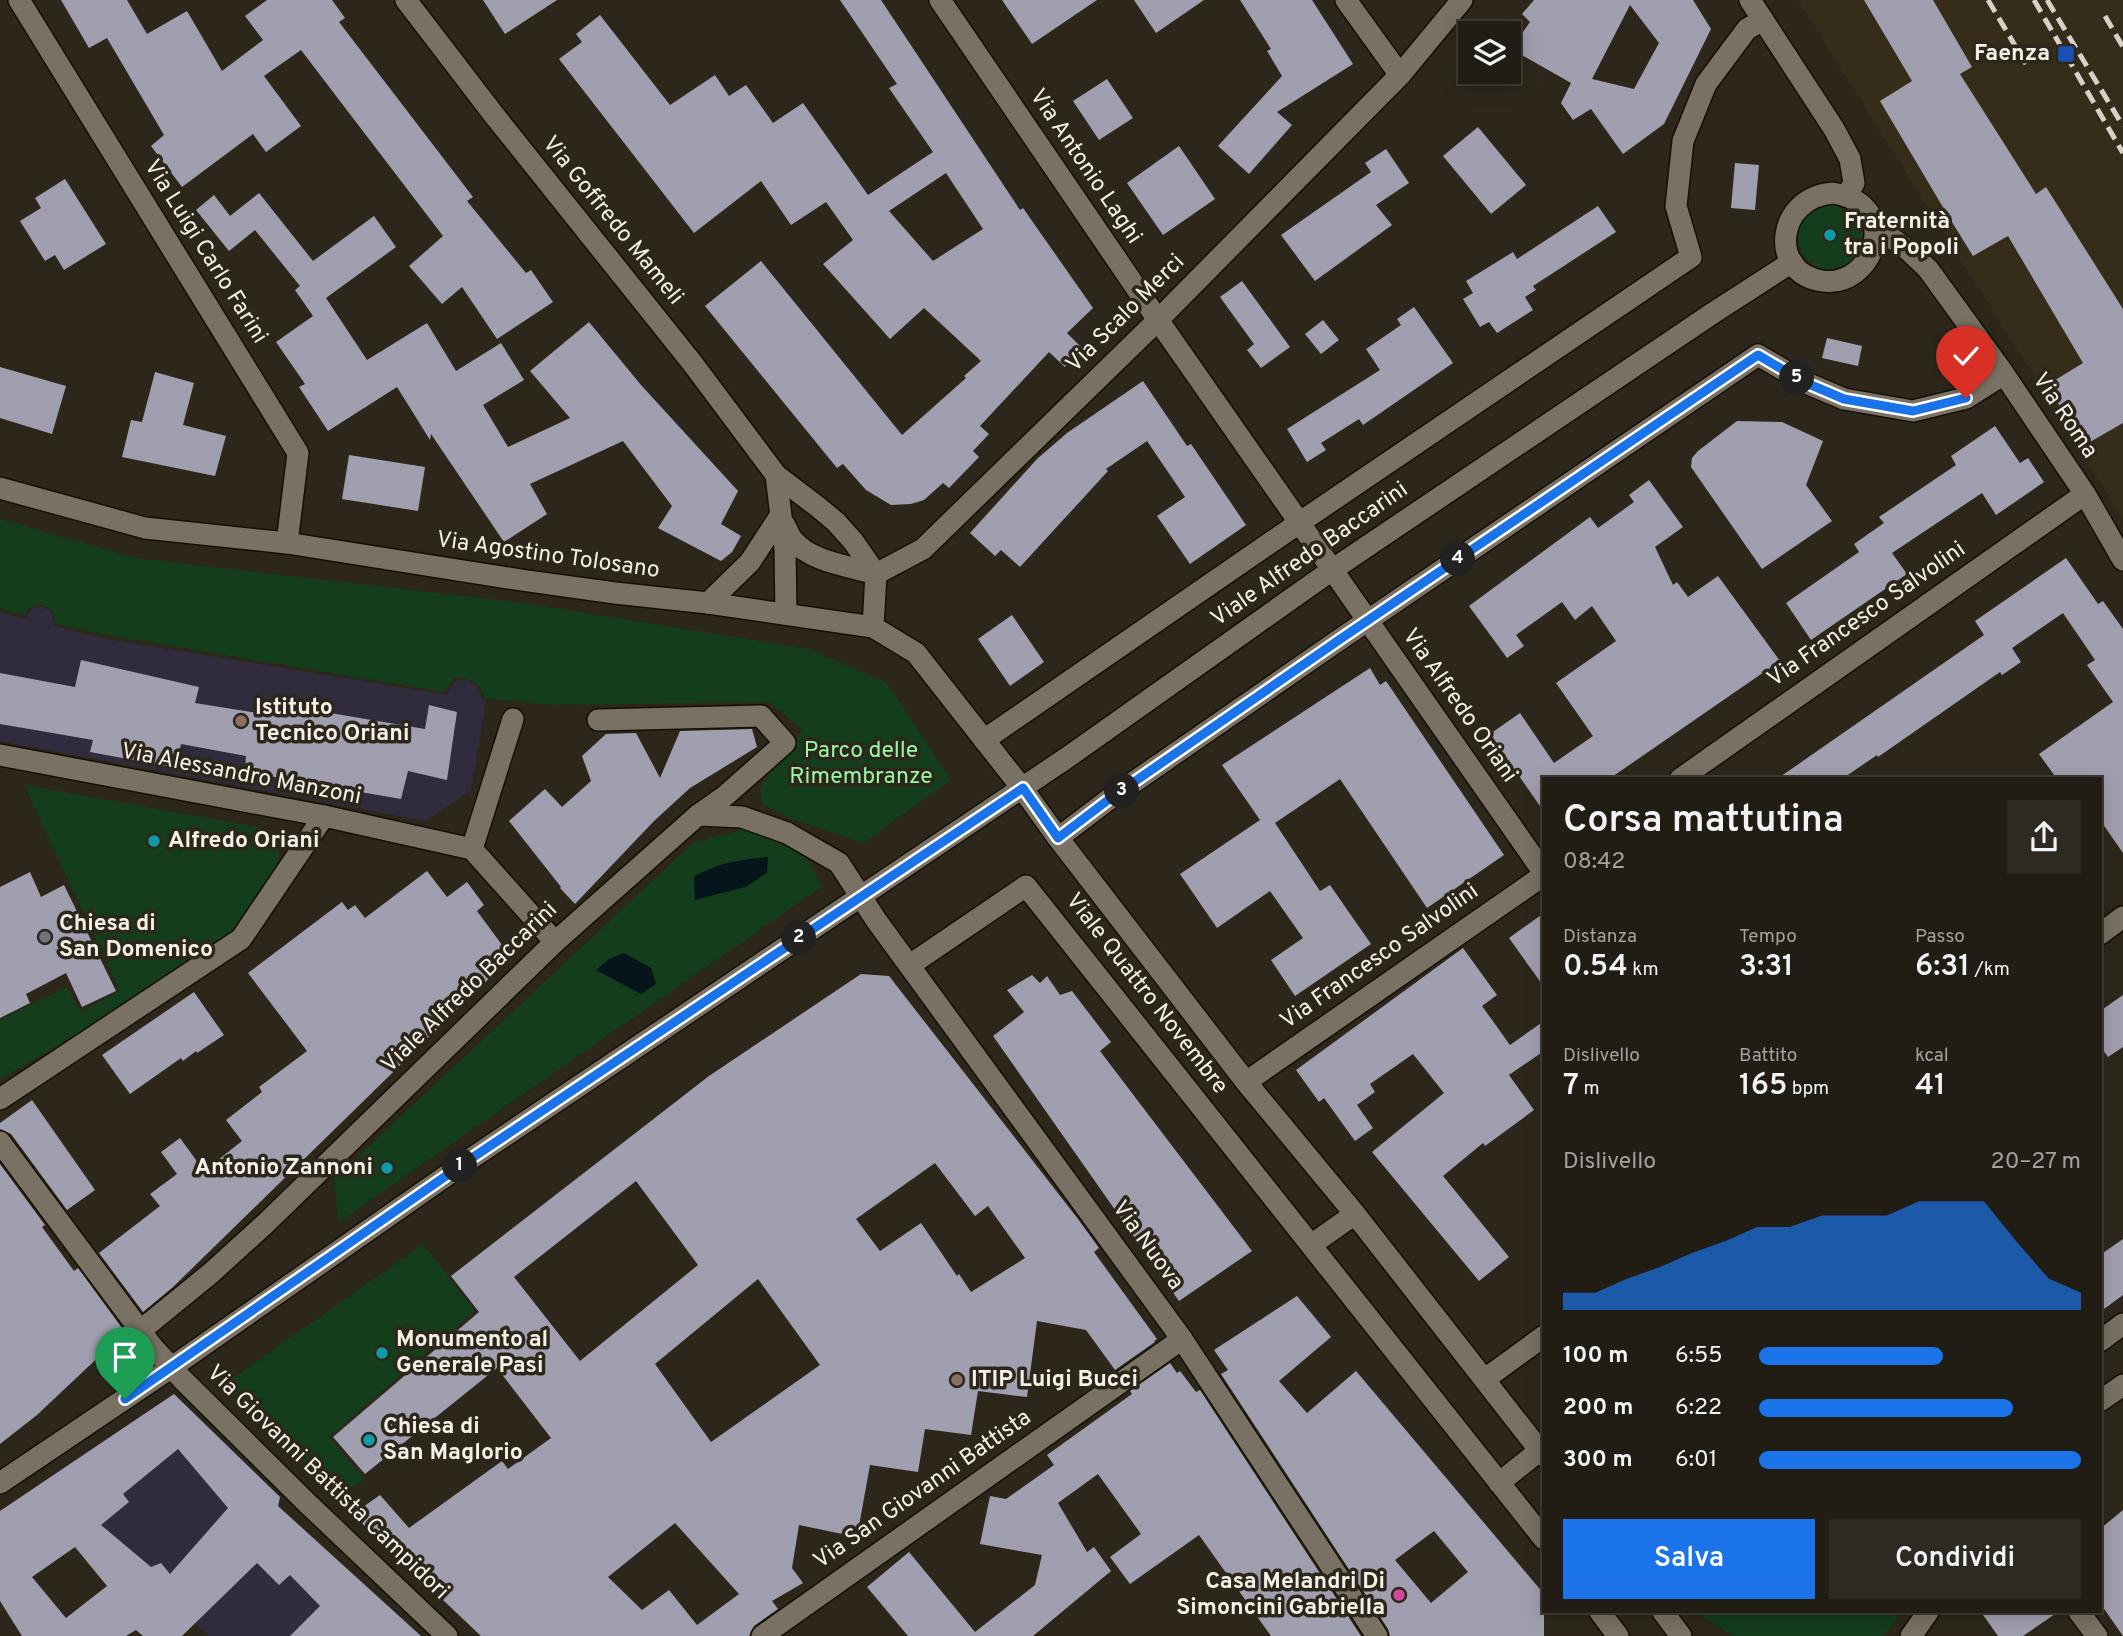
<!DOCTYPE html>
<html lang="it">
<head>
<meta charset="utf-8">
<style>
	:root { --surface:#221d14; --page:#2e2a22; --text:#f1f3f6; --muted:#a2a2a0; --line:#3f3b34; --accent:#1a73e8 }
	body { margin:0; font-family:Overpass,sans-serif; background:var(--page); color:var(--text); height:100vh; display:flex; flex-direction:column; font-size:26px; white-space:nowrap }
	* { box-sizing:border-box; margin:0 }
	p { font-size:23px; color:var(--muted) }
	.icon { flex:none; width:38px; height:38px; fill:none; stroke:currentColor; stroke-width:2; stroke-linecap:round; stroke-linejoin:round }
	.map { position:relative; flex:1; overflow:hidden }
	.side { position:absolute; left:1542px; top:777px; width:560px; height:836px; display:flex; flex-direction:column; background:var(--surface); border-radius:0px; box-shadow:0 4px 18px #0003,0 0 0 2px var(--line) }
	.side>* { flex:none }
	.buttons { position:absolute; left:1458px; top:21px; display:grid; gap:14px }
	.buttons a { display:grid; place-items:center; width:63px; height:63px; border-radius:0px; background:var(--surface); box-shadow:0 4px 18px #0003,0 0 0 2px var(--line); font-size:35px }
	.pin { position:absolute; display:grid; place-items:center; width:60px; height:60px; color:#fff; margin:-72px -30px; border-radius:50% 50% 50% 0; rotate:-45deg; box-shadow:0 0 7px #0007 }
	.pin .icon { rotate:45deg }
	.km { position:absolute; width:35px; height:35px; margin:-18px; border-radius:50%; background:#222; color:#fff; font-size:19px; line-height:35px; text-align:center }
	.round { display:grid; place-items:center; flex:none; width:74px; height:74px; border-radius:0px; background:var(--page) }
	.headline { display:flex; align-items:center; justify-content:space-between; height:119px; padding:0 21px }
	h1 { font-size:38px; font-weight:600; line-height:52px }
	.metrics { display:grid; grid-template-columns:repeat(3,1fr); gap:10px; height:119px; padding:7px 21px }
	.metrics div { display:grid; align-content:center }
	.metrics b { font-size:30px; font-weight:600 }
	.metrics small { font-size:19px; font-weight:400 }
	.metrics p { font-size:19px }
	.chart { height:196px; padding:14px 21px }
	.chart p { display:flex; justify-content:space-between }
	.chart svg { width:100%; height:126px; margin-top:7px; fill:var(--accent); opacity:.7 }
	.cta { display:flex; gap:14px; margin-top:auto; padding:14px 21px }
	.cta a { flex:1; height:80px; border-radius:0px; background:var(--accent); color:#fff; font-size:28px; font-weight:600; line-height:80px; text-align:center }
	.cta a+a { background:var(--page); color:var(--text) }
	ul { padding:0 21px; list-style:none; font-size:23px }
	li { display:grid; grid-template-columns:112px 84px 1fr; align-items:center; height:52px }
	li i { height:18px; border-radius:9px; background:var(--accent) }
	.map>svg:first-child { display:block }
	.built { fill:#362c1a }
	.education { fill:#302c3d }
	.green { fill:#133d1b }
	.water { fill:#06141b }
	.building { fill:#a09faf; fill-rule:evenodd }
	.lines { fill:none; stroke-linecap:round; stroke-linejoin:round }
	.street-casing { stroke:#150f05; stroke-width:24 }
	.secondary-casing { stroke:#150f05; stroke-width:24 }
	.street { stroke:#797163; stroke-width:21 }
	.secondary { stroke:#797163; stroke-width:21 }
	.rail { stroke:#d7d1c9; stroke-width:5; stroke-dasharray:14 7; stroke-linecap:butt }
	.route-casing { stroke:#fff; stroke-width:14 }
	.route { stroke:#1a73e8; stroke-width:9 }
	.transit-dot { fill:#1a4fb4; stroke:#2d271b; stroke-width:2.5 }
	.culture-dot { fill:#0f9aa8; stroke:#2d271b; stroke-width:2.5 }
	.education-dot { fill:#8d6e63; stroke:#2d271b; stroke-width:2.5 }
	.worship-dot { fill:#6b7280; stroke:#2d271b; stroke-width:2.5 }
	.hotel-dot { fill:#d1479c; stroke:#2d271b; stroke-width:2.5 }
	.labels { text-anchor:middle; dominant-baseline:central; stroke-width:7; stroke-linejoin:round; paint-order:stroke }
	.poi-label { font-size:23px; font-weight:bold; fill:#f5f0e8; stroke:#2d271b; text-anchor:start }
	.street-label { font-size:23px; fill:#f5f0e8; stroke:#2d271b }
	.park-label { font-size:23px; fill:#97f8a3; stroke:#2d271b }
</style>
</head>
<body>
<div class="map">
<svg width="2123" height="1636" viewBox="0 0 2123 1636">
	<rect width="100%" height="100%" fill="#2d271b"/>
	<path class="built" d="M1798,0h325v520l-15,-25z"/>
	<g class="education">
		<path d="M35,607h8l7,4 3,7 1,8 52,13 342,56 2,-8 7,-6 11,-1 8,5 7,15 3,1 -15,89 -45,31 -426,-80v-129l26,7 3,-7z"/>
		<path d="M174,1394l106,103 -1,10 139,126 -3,3h-207l-29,-29 -75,-64 -53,-67z"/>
	</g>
	<g class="green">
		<circle cx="1831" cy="237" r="33"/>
		<path d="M0,519l135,39 388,45 286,46 77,33 65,98 -88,63 -71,-24 -30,-15 -2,-17 43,-57 -34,-28 -216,3 -69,-7c-3,-16 -13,-20 -29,-20l-7,7 -3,7 -339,-57 -50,-11c-1,-20 -23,-27 -32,-9l-24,-6z"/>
		<path d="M24,785l235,42 14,7 6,16 -3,20 -43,60 -98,71 -135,78v-59l67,-33 13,25 40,-21z"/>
		<path d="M745,829l57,23 21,34 -484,336 -5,-43 359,-336z"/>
		<path d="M423,1244l52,67 -146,126 35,42 -26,20 -119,-111z"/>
		<path d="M1695,1612h207l-19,24h-149z"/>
	</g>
	<g class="water">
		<path d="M768,857l-1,16 -22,14 -50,13 -1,-23c24,-15 47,-17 74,-20z"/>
		<path d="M624,953l27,15 5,16 -15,10 -45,-24 13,-11z"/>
	</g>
	<g class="building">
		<path d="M61,0h66l20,34 40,-23 35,60 41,-31 -18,-24 22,-16h65l13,18 -6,4 134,175 -6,4 59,72 5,-3 22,32 -56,37 -35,-52 -20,17 -33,-38 34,-30 -142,-186 -37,26 37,50 -35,26 -13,-18 -71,53 -31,-41 13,-11 -57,-97 -18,10z"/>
		<path d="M483,0h74l-52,34z"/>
		<path d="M840,0h41l139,210 3,-2 70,100 -26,25 15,15 -17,19 -16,-15 -69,74 9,8 -16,17 6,6 -30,31 -6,-5 -19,17 -13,4 -20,1 -25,-15 -23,-26 -6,4 -132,-162 56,-45 141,174 64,-57 -2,-2 17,-15 -57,-53 -34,31 -67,-75 30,-24 -27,-38 -35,23 -30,-44 -67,52 -135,-174 23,-17 -6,-8 24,-19 70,90 45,-30 14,21 17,-11 27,38 30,-20 65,92 65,-43 -44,-64 8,-4zM946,173l37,56 -50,32 -44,-50z"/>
		<path d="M1002,0h95l-65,44z"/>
		<path d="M1134,0h70l-48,33z"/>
		<path d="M1240,0h72l41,64 -76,48 15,13 -43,49 -31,-28 64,-70 -15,-25 4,-2z"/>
		<path d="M1534,0h159l18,29 -47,95 -41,30 -32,-45 -18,11 -12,-17 10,-20 -60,-34 19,-27 -8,-8zM1630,5l29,38 -25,46 -42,-10z"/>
		<path d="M1864,0h69l39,67 -12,7 76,120 10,-7 77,122v114l-40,23 -36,-61 36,-22 -75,-127 -35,20 -26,-42 -67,-113 32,-20z"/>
		<path d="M1107,79l26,39 -34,22 -26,-39z"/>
		<path d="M1478,127l48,58 -35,29 -48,-58z"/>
		<path d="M1179,146l36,53 -52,36 -36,-52z"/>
		<path d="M1386,149l23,34 -33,22 16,20 -77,56 -34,-46 90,-63 -6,-9z"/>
		<path d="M1735,163l24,2 -4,45 -24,-2z"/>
		<path d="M65,179l41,65 -42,26 -9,-15 -10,6 -25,-40 21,-13 -6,-10z"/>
		<path d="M259,193l54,68 61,-45 22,31 -70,51 41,62 60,-37 29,48 45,-28 23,37 -41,25 25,42 62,-29 -40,-47 59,-49 52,63 97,106 -17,33 20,12 -9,16 -11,9 -63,-33 14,-22 -49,-65 -93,43 17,30 -43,28 -73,-108 -1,6 -33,-53 -69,44 -29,-44 6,-3 -29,-42 37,-26 -18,-26 5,-4 -45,-56 -26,21 -33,-41 18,-15 16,21z"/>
		<path d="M1598,206l18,26 -83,54 3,4 -11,7 8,13 -36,23 -8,-11 -9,5 -17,-28 10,-6 -7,-12 47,-29 4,7z"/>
		<path d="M1242,281l48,66 -29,21 -14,-18 7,-6 -34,-47z"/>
		<path d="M1414,307l39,56 -90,62 -4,-6 -38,24 5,7 -19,12 -20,-33 93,-59 -14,-21 35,-24 -4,-6z"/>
		<path d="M1323,320l16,20 -18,14 -16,-20z"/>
		<path d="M1827,338l35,8 -4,20 -36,-8z"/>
		<path d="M0,367l66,19 -14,48 -52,-16z"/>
		<path d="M155,372l39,11 -11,42 43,11 -11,40 -93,-19 9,-37 11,2z"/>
		<path d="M1143,381l44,65 4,-2 55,81 -56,39 -33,-48 28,-19 -38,-56 -41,28 2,2 -88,96 -19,-17 -6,6 -25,-23 67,-74 30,-26z"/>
		<path d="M1737,421l45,1 41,19 -17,44 26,36 -70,48 -71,-102 1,-9 6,-7z"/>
		<path d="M1995,426l25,37 8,-5 16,24 -48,33 -14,-22 -90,60 15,21 -96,66 -25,-37 73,-51 -5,-8 30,-21 -5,-6 77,-52 -5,-9z"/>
		<path d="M349,455l76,12 -7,44 -76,-12z"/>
		<path d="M1649,480l34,47 -28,20 18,38 4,-3 11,15 30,-21 62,85 -171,118h-65v33l-54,-78 30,-21 34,50 39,-27 -37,-53 60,-42 -24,-35 -17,14 -13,-18 -46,33 8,11 -17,12 -38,-52 121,-89 8,11 36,-26 -5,-7z"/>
		<path d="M2066,558l32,46 5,-3 20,28v224l-23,-33v-41h-43l-18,-25 74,-52 -26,-37 8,-5 -32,-47 -51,35 9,14 -19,13 -2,-3 -122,85 -1,-2 -35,24h-65l207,-144 -9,-14z"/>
		<path d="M1012,615l32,47 -34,24 -32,-47z"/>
		<path d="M81,660l118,27 -4,16 62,10 2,-12 166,28 4,-24 28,7 -10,68 -39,-9 -7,28 -156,-27 1,-16 -65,-12 -5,24 -86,-16 3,-12 -93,-16v-51l75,14z"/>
		<path d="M1370,668l10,17 6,-4 118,174 -77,53 -87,-129 -65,44 45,68 10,-6 41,59 -76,52 -24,-36 32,-22 -33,-47 -53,37 -37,-54 80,-54 -38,-55z"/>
		<path d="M752,729l5,18 -67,41 -36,33 -79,83 -15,-16 1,-1 -52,-66 36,-32 17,18 29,-26 -9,-25 24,-22 30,-1 24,45 20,-47z"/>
		<path d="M427,871l20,26 20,-15 17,23 -7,6 34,46 -338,330 -30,25 -44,-59 61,-47 -10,-12 27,-20 -16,-22 19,-14 24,33 38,-30 -16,-21 36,-28 -3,-5 48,-36 -59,-78 94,-71 6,8 7,-5 10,13z"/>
		<path d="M30,872l11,25 23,-12 52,106 -34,16 -16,-34 -40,21 4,9 -30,15v-131z"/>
		<path d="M1544,913v74l-35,-49z"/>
		<path d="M1463,948l34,47 -15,11 28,39 34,-24v30l-35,24 25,35 -49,36 -2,-3 -40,33 66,81 -30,24 -107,-129 72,-59 -31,-39 -43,30 5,8 -18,13 16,23 -18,13 -31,-43 -5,4 -23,-32z"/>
		<path d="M861,974l28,2 189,243 21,29 -5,4 63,87 -3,2 1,1 -40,28 -29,-40 -49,-9 -10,76 -49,-6 -7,44 -46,-6 -7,43 -48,-7 -13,72 -58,-12 -7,43 11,15 -31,18 6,8 -24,17 -5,10h-268l-56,-53 -3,2 -69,-71 27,-19 29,33 93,-67 6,8 43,-31 -54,-70 -132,106 -32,-37 146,-125 -28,-36 258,-200zM935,1163l40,53 13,-10 37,52 -54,34 -12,-18 -2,2 -36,-53 -41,28 -24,-32zM636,1181l62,84 -118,96 -66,-84zM758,1279l62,86 -109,77 -56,-78zM675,1523l64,71 -42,31 -28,-35 -27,20 -34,-33z"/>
		<path d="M1032,975l8,8 7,-7 13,19 12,-4 39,51 -11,9 152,200 -73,50 -186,-265 31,-24 -17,-22z"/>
		<path d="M194,992l30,43 -27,18 -1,-2 -13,10 -2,-3 -51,36 -28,-39z"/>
		<path d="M2123,995v52l-15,10 -8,-11v-35z"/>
		<path d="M32,1100l63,90 -28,20 -56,-76 -11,-5v-6z"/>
		<path d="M0,1164l45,61 -3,2 32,44 4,-3 47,64 -88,83 -37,29z"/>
		<path d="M2123,1239v56l-23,17v-57z"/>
		<path d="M1297,1296l34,41 -52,44 28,32 49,-42 188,223v42h-154l-2,-7 -167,-255 7,-4 -14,-20zM1434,1531l34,41 -37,31 -36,-43z"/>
		<path d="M1170,1363l7,10 3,-2 16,21 4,-2 161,246h-90l-72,-101 -69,49 -20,-27 31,-23 -43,-60 -40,29 29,49 7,-5 17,24 -78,65h-125l-41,-49 42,-35 66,80 60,-47 7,-30 -62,-11 10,-48 16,3 48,-34 -7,-10 85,-61 -2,-3z"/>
		<path d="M174,1394l106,103 -2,9 143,130h-131l30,-30 -30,-31 -11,10 -22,-22 -75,73h-39l-7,-6 -10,6h-104l-22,-35v-90zM178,1449l50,59 -58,66 -9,-11 -10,4 -50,-42 28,-23 -6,-8zM75,1547l32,39 -41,32 -34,-41z"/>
		<path d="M2123,1510v126l-23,-33v-74z"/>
		<path d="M1981,1612h77l-35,24h-25z"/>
	</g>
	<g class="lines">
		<g class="street-casing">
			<g id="street">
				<path d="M19,0l279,453 -11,90"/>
				<path d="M406,0l88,115 199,249 83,111 42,32 18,15 17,19 23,33 -3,53"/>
				<path d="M940,0l218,320 386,553"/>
				<path d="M1346,0l54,75"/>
				<path d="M1750,0l84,129 16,30 4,24 -7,12"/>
				<path d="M1833,193c72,12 40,96 -11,88 -54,-8 -46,-84 11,-88z"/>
				<path d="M1875,226l33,24 20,19 76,105 81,120 38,66"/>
				<path d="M776,475l9,74 1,65"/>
				<path d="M784,524c3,5 5,11 8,15 18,23 57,27 84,35"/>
				<path d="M876,574l47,-25 235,-229 242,-245 62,-75"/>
				<path d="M708,603l42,-41 30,-46"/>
				<path d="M598,720l163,-4 24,27 -60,53 -27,19"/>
				<path d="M984,740l315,-217 392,-266 -15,-51 7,-65 23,-57 41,-55 16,-9"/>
				<path d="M0,755l324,61 148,33 83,93"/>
				<path d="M1680,779l405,-285"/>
				<path d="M1058,838l50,-38 231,-160 419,-285 46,27 40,17 69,12 53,-13 38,-24"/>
				<path d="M472,849l41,-130"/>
				<path d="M2100,934l23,-17"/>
				<path d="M910,965l116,-79 518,653"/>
				<path d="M1246,1082l298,-207"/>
				<path d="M0,1099l241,-160 83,-123"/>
				<path d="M0,1142l151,203 32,35 124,123 140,133"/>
				<path d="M1311,1245l44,-31"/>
				<path d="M140,1331l71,-58 54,-49 290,-282 143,-127 44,2 45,16 52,30 37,57 306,419 195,297"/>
				<path d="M2100,1341l23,-17"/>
				<path d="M1485,1379l59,-43"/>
				<path d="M0,1483l172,-116 294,-205 602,-405 264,-187 381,-257 79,-51"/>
				<path d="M1499,1483l40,-32"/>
				<path d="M1600,1612l18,24"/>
				<path d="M2079,1612l18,24"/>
				<path d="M762,1636l420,-297"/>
			</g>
		</g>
		<g class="secondary-casing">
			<g id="secondary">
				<path d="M0,488l145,40 142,15 234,37 94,13 93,10 165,24 43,26 106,135 36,50 188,244 109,132 189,242"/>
				<path d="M2100,1401l23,-16"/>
				<path d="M1663,1612l18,24"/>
				<path d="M1911,1636l17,-24"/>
			</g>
		</g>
		<use href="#street" class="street"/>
		<use href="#secondary" class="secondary"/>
		<g class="rail">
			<path d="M1988,0l38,64"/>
			<path d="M2034,0l89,153"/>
			<path d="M2047,0l76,126"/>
			<path d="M2105,16l18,31"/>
		</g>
	</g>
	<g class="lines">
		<g class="route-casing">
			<path id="route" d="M125,1399l341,-237 557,-374 35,50 50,-38 231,-160 419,-285 46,27 40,17 69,12 53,-13"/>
		</g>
		<use href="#route" class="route"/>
	</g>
	<rect class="transit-dot" x="2057" y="45" width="18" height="18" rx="3.5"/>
	<g class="culture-dot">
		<circle cx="1830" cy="235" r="7"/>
		<circle cx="154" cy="841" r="7"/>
		<circle cx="387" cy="1168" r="7"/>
		<circle cx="382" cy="1353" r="7"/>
		<circle cx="369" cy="1440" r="7"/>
	</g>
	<g class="education-dot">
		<circle cx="241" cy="721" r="7"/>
		<circle cx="957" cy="1380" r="7"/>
	</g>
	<circle class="worship-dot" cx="45" cy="937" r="7"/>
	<circle class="hotel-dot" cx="1399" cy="1595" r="7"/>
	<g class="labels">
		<g class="poi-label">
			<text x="2050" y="54" text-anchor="end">Faenza</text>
			<text x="1844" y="222">Fraternità<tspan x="1844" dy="26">tra i Popoli</tspan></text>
			<text x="255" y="708">Istituto<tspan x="255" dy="26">Tecnico Oriani</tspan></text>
			<text x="168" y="841">Alfredo Oriani</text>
			<text x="59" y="924">Chiesa di<tspan x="59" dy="26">San Domenico</tspan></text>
			<text x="373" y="1168" text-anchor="end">Antonio Zannoni</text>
			<text x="396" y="1340">Monumento al<tspan x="396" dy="26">Generale Pasi</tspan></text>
			<text x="971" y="1380">ITIP Luigi Bucci</text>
			<text x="383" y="1427">Chiesa di<tspan x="383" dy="26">San Maglorio</tspan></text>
			<text x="1385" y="1582" text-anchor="end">Casa Melandri Di<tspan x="1385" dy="26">Simoncini Gabriella</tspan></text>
		</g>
		<g class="street-label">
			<text transform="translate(1085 167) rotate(56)">Via Antonio Laghi</text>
			<text transform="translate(612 221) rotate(51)">Via Goffredo Mameli</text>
			<text transform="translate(205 252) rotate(58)">Via Luigi Carlo Farini</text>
			<text transform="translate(1126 314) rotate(-45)">Via Scalo Merci</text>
			<text transform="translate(2064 416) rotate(56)">Via Roma</text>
			<text transform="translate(1310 555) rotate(-35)">Viale Alfredo Baccarini</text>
			<text transform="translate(548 556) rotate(8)">Via Agostino Tolosano</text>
			<text transform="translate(1867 615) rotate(-35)">Via Francesco Salvolini</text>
			<text transform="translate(1459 706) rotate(55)">Via Alfredo Oriani</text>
			<text transform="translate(241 775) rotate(11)">Via Alessandro Manzoni</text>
			<text transform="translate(1380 957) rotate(-35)">Via Francesco Salvolini</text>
			<text transform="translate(470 988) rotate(-44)">Viale Alfredo Baccarini</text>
			<text transform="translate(1146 994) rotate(52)">Viale Quattro Novembre</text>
			<text transform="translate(1147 1246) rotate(54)">Via Nuova</text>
			<text transform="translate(327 1483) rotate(44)">Via Giovanni Battista Campidori</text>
			<text transform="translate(923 1490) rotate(-35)">Via San Giovanni Battista</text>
		</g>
		<g class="park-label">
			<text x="861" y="751">Parco delle<tspan x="861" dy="26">Rimembranze</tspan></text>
		</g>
	</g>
</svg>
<div class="buttons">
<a><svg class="icon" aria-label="layers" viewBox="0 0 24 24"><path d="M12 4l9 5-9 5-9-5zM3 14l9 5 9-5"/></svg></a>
</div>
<div class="pin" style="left:125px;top:1399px;background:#1e9e55"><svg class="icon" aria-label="arrive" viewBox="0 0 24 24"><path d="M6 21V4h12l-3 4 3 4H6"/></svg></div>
<div class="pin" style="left:1966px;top:398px;background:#d93025"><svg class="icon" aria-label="check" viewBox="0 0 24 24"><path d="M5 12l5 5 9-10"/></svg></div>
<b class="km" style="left:460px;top:1166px">1</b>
<b class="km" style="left:799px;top:938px">2</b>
<b class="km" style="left:1122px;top:791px">3</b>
<b class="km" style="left:1458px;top:559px">4</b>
<b class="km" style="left:1797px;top:378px">5</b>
<section class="side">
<div class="headline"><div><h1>Corsa mattutina</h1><p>08:42</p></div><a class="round"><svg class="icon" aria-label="share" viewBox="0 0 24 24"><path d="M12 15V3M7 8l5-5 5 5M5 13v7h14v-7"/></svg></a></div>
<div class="metrics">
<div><p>Distanza</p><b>0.54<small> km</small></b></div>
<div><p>Tempo</p><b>3:31</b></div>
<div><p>Passo</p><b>6:31<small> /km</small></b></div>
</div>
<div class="metrics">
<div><p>Dislivello</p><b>7<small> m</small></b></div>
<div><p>Battito</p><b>165<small> bpm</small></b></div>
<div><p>kcal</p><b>41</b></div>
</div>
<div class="chart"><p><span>Dislivello</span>20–27 m</p>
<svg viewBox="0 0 160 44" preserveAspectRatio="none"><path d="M0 44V38L10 38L20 33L30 29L40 24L50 20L60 15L70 15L80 11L90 11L100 11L110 6L120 6L130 6L140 20L150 33L160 38V44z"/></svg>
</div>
<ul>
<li><b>100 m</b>6:55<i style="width:57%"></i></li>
<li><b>200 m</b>6:22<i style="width:79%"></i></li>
<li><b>300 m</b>6:01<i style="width:100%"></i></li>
</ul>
<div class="cta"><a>Salva</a><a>Condividi</a></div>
</section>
</div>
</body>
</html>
